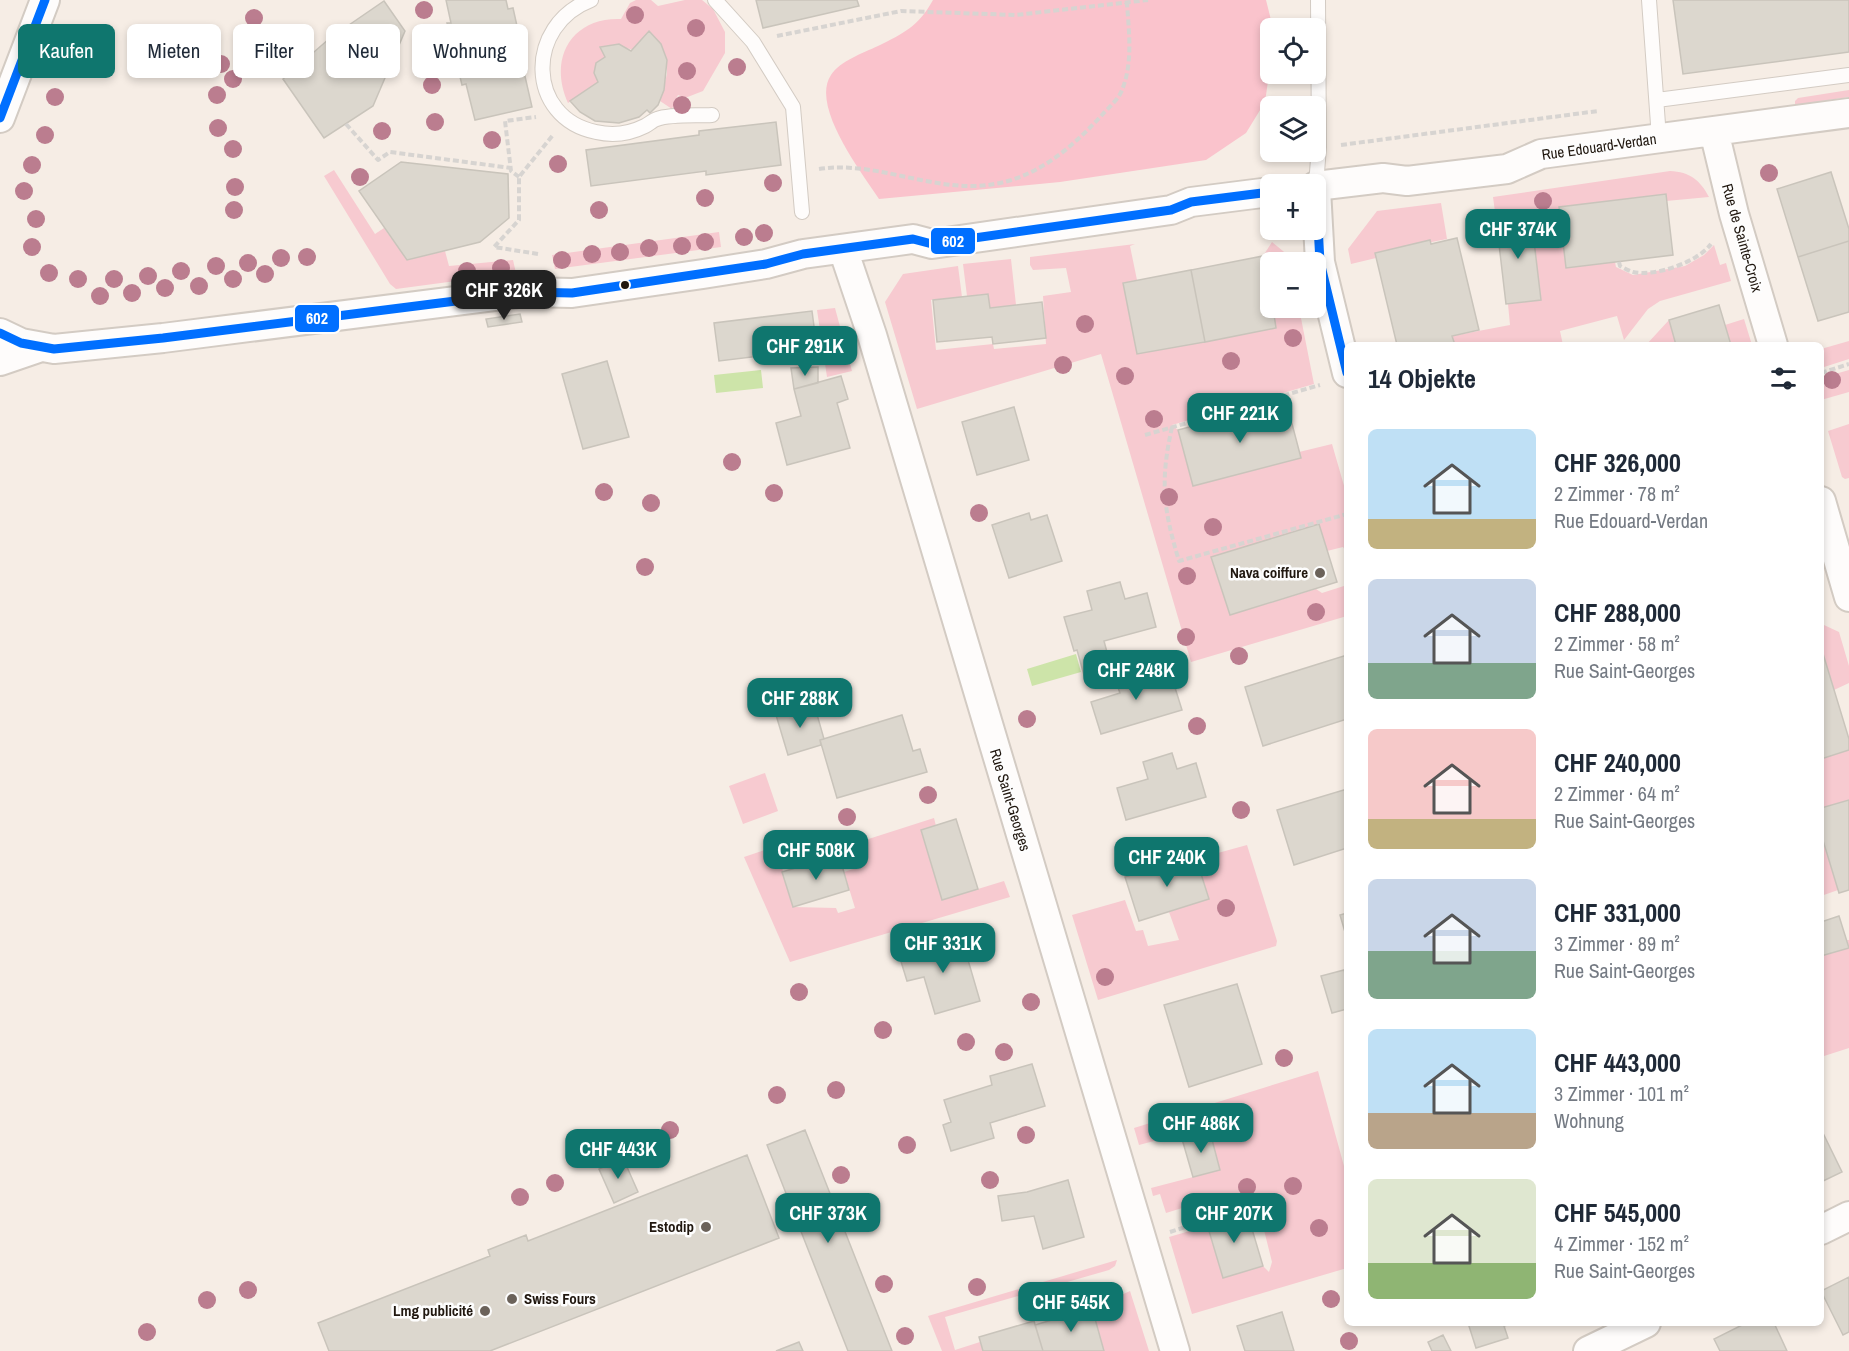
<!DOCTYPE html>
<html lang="de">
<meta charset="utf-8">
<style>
:root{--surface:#fff;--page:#f2f2f3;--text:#1f2937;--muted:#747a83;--accent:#0f766e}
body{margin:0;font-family:"Archivo Narrow",sans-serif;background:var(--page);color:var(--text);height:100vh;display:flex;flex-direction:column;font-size:22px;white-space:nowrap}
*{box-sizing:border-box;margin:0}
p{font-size:20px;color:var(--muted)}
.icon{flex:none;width:33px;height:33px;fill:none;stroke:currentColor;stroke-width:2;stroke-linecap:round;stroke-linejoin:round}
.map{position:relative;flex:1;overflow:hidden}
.drawer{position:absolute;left:1344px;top:342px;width:480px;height:984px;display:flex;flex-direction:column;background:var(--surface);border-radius:9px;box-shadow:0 3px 9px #0003}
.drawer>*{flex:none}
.banner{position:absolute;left:18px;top:24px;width:570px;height:54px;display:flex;gap:12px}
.fabs{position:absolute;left:1260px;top:18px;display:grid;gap:12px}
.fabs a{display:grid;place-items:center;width:66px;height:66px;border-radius:9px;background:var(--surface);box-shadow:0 3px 9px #0003;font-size:30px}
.price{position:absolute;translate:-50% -51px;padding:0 14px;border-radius:12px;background:var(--accent);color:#fff;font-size:20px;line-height:39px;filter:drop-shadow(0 2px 3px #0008)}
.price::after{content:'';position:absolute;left:50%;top:36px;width:18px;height:14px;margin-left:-9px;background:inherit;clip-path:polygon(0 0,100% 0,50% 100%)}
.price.active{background:#222;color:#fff}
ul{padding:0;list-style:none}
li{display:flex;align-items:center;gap:18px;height:150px;padding:0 24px}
li span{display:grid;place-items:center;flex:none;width:168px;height:120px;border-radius:9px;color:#555}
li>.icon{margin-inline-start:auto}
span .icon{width:72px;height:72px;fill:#fffc;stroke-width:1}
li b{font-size:26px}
h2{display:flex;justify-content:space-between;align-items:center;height:72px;padding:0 24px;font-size:26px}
.tag{padding:0 21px;border-radius:9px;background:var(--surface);box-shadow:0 3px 9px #0003;font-size:21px;line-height:54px}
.tag.active{background:var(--accent);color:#fff}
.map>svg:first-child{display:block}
.green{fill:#f7cad0}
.forest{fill:#fac3cc}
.water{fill:#cde4a9}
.building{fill:#dcd7ce;stroke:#c9c4bb;stroke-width:1.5}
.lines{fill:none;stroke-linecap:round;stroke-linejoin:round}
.service-casing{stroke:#d3cbc3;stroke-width:16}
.minor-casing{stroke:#d3cbc3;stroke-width:32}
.path{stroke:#d7d4d1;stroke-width:4;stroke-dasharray:6 3;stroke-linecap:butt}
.service{stroke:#fefcfb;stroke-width:14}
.minor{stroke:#fefcfb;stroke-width:28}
.bus-1-casing{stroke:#fdfdfd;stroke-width:14}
.bus-1{stroke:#006fff;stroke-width:9}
.tree{fill:#bb7d8f}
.bus-dot{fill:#20170f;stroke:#fdfdfd;stroke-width:2}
.poi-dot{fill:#6b625a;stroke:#fdfdfd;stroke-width:2}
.labels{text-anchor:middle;stroke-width:5;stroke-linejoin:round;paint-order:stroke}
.street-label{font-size:15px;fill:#20170f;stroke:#fdfdfd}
.poi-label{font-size:15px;font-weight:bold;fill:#20170f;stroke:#fdfdfd;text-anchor:end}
.line-badge{stroke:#fdfdfd;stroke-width:2}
.badge-label{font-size:16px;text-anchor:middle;font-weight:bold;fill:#fff}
</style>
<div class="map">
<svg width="1849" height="1351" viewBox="0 0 1849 1351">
<rect width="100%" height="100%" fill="#f6ede5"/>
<path class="green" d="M636,0H651L658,6L685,0H702L713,9L725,32V53L703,91L685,98L678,95L672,109L660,101L667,74V60C647,55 619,42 600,47L605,57L594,73L598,82L568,103C548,59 571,17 621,19L630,3Z
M1849,90V97L1795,105V101L1798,98Z
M334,170L375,234L384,228L407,260L445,251L449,266L513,260L516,273L396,289L390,284L324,176Z
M1670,171C1690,172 1700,180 1709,197L1666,201L1665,194L1559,207L1566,268L1615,262L1616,267L1633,275L1685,266L1704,255L1714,245L1720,265L1726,263L1731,281L1660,301L1648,309L1624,340L1617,316L1560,331L1563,345H1455L1452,336L1510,325L1508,304L1541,300L1531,216L1496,219L1493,197Z
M1441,203L1447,239L1375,253L1376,258L1351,264L1348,249L1377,211Z
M719,232L721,247L555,269L552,255Z
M1272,242L1289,256L1290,262H1270V297L1263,256Z
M1135,244L1130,246L1137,280L1123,283L1137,354L1276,328L1273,308H1299L1314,384L1172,425L1178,430L1193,486L1300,458L1299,452L1332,444L1347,496V553L1343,547L1327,551L1211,558L1230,615L1316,589L1322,593L1347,585V616L1191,662L1101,354L917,409L885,302L903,274L958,266L962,297L931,300L936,350L993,344L994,349L1046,344L1043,296L1071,292L1066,268L1033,270L1030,265V257Z
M1011,259L1016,305L990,308L988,294L967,296L963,264Z
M835,308L852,371L827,377L817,310Z
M1744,319L1752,345H1731L1725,325Z
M1669,320L1676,345H1646Z
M1849,341V359L1821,368V349Z
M1849,370V392L1821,400V378Z
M1849,424V478L1845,479L1842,477L1828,431Z
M1824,625L1839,632L1849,666V683L1834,690L1821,647V626Z
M1849,750V800L1821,808V759Z
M765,773L778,811L743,824L729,786Z
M934,818L936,826L921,831L942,900L1004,881L1010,897L790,962L744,857L776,846L793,907L836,908L838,913L855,908L844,872L863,866L856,843Z
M1821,835L1838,890L1821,896Z
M1247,845L1277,941L1276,946L1098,1000L1072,915L1125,900L1136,931L1143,930L1148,946L1179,940L1169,912L1209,898L1196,859Z
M1847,940H1849V1048L1821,1057V955L1849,948Z
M1318,1071L1347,1177V1268L1192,1314L1169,1237L1207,1226L1223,1277L1263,1266L1269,1272L1272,1262L1257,1202L1195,1218L1192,1205L1166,1213L1160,1194L1153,1196L1151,1188L1220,1170L1210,1132L1182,1139L1180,1134L1139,1145L1134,1128Z
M1117,1260L1115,1266L1109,1270L945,1317L955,1350L980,1342L983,1351H942L928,1316Z
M1130,1291L1149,1351H1104L1092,1308Z"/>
<path class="forest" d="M933,0H1266L1273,28H1270V67L1265,102L1246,133L1206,160L1060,182L879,199C862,173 810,106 831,75C840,61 863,53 878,46C904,33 918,27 933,0Z"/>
<path class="water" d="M761,370L763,388L716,393L714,375Z
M1076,654L1081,672L1032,686L1027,669Z"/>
<path class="building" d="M446,0H506L508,9L513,8L527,71L524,72L532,107L475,120L466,84L462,85L447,23H451Z
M756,0H857L859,6L763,28Z
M1673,0H1849V52L1683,74Z
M384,1L405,31L373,106L324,138L283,79L330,38Z
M649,31L661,44L667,60L664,90L658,105L650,113L647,110L639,117L619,123L595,121L580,112L570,101L598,82L594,73L596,63L605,57L600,47L619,44L631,51Z
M776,122L781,165L706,175V171L591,186L586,150L699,135V131Z
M401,162L508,174L509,218L480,242L407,260L359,191Z
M1831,172L1849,229V241L1798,257L1777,189Z
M1666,194L1673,255L1566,268L1559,207Z
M1531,216L1541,300L1506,304L1496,219Z
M1457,238L1479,330L1452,336L1455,345H1397L1375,253L1430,240L1431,244Z
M1849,241V312L1818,321L1798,257Z
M1263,256L1270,308H1273L1276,328L1205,342L1191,270Z
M1191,270L1205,342L1137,354L1123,283Z
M988,294L990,308L1042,302L1046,338L993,344L992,337L937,342L933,300Z
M1719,305L1731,345H1676L1669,320Z
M812,311L817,349L719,361L714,323Z
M520,314L522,322L488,327L486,319Z
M607,361L629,437L583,449L562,374Z
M818,367V383L794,389L791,368Z
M841,376L848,399L837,403L850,448L787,465L776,423L801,416L794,389Z
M1286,401L1301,458L1193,486L1178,430Z
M1014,407L1029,460L977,475L962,422Z
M1029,513L1031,520L1047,515L1062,561L1009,578L992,525Z
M1319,524L1337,582L1230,615L1211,557Z
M1120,582L1125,599L1147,593L1156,627L1104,641L1111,667L1084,675L1077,650L1074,651L1064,617L1092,610L1087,591Z
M1821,647L1849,739V750L1821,759Z
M1347,655V719L1263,746L1245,687Z
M1148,667L1153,683L1172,678L1182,710L1101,734L1091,702L1120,693L1114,677Z
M814,704L824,739L820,740L821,745L788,755L776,715Z
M902,715L913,751L920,749L927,772L837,798L820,740Z
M1172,753L1177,769L1196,763L1206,797L1126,820L1117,788L1148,779L1143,762Z
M1347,789V848L1294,865L1277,810Z
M1849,800V890L1839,893L1821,834V808Z
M956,819L978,889L942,900L921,830Z
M839,855L849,890L793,907L782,872Z
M1195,855L1209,899L1139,921L1125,877Z
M1347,913V939L1340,915Z
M1839,916L1849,948L1821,956V922Z
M961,936L980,1001L935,1014L924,977L907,981L899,955Z
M1344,970L1347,980V1009L1332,1013L1321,976Z
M1237,984L1262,1064L1189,1087L1164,1005Z
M1032,1064L1045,1106L990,1123L994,1138L951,1151L943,1125L951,1122L944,1100L992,1085L990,1076Z
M1821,1129L1842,1172L1821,1182Z
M805,1130L892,1351H848L767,1145Z
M1210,1132L1220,1170L1193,1177L1182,1139Z
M747,1155L779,1238L490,1351H329L318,1323L490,1256L488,1250L526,1235L528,1241Z
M623,1158L638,1192L614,1203L599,1169Z
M1068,1180L1084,1237L1043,1249L1034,1216L1002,1221L998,1196L1027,1192Z
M1246,1209L1263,1266L1223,1278L1206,1221Z
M1849,1277V1332L1843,1335L1821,1291Z
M1092,1308L1104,1351H1043L1035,1325Z
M1282,1312L1294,1351H1245L1237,1326Z
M1034,1321L1043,1351H983L979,1337Z
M1468,1323H1514L1504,1326L1508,1338L1476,1348Z
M1746,1323H1774L1787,1351H1720L1714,1339Z
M1443,1335L1451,1351H1432L1428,1342Z
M799,1342L803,1351H776Z"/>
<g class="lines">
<g class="service-casing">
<path id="service" d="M591,0C525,25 526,118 596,132C613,136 629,134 645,126C649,124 653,120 657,119C671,114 697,116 712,115
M715,0L753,42L793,107L802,212
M1649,0L1659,138
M1657,100L1849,75
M1316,185L1319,147L1318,0"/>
</g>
<g class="minor-casing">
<path id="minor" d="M0,118L45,0
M1714,131L1734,214L1773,345
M1316,186L1383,178L1407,181L1507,169L1541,154L1849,113
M1316,189L1320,262L1347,373
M843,249L872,335L1175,1351
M0,333L21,343L54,349L163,338L527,292L572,293L703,274L766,264L803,254L913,239L932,244L1171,210L1191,202L1270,192
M0,361L38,348
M1821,501L1849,597
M1821,1230L1849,1216
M1588,1351L1646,1323"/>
</g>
<path class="path" d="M777,36L901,11L1016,15L1148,0
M346,124L378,160L390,152L511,168
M1341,145L1598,111
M819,169C871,161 922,187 974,186C1028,185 1067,153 1102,115C1108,108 1119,99 1122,90C1133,63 1129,32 1127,4L1124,0
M519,177L511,171L505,121L536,117
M538,254L494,247L519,220V177L553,135
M1619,262L1620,266C1624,268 1629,271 1633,272C1655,277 1698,262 1711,244
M1821,373L1849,364
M1172,427C1160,481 1163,508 1179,561L1347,514
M1145,435L1320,385
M1170,1232L1238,1210"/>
<use href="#service" class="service"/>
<use href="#minor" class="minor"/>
<g class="bus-1-casing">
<path id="bus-1" d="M0,118L45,0
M1316,189L1320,262L1347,373
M0,333L21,343L54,349L163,338L527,292L572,293L766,264L803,254L913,239L932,244L1171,210L1191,202L1270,192"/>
</g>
<use href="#bus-1" class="bus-1"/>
</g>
<g class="tree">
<circle cx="424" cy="10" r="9"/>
<circle cx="635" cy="15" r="9"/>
<circle cx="254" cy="18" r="9"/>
<circle cx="696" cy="28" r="9"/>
<circle cx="83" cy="38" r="9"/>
<circle cx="243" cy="44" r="9"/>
<circle cx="424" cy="48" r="9"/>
<circle cx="221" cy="64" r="9"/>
<circle cx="71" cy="67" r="9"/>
<circle cx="737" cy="67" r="9"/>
<circle cx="687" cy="71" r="9"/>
<circle cx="233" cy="79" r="9"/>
<circle cx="432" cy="85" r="9"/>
<circle cx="217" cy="95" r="9"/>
<circle cx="55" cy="97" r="9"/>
<circle cx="682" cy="105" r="9"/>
<circle cx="435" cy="122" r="9"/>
<circle cx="218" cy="128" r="9"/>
<circle cx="382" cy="131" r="9"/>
<circle cx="45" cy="135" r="9"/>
<circle cx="492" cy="140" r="9"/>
<circle cx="233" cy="149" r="9"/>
<circle cx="558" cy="164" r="9"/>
<circle cx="32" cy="165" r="9"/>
<circle cx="1769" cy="173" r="9"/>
<circle cx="360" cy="177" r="9"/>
<circle cx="773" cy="183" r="9"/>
<circle cx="235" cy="187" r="9"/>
<circle cx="24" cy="191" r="9"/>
<circle cx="705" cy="198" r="9"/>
<circle cx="1543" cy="201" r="9"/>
<circle cx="234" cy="210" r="9"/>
<circle cx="599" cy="210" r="9"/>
<circle cx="36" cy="219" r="9"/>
<circle cx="764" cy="233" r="9"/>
<circle cx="744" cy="237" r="9"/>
<circle cx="705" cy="242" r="9"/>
<circle cx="682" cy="246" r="9"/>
<circle cx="32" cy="247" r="9"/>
<circle cx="649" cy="248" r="9"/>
<circle cx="620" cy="252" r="9"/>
<circle cx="592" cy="254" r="9"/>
<circle cx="307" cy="257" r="9"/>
<circle cx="281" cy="258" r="9"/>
<circle cx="562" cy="260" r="9"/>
<circle cx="248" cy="263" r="9"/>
<circle cx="216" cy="266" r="9"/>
<circle cx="501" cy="268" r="9"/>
<circle cx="181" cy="271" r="9"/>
<circle cx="467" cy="271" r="9"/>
<circle cx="49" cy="273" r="9"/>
<circle cx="265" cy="274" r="9"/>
<circle cx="148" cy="276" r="9"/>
<circle cx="78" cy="279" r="9"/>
<circle cx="114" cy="279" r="9"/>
<circle cx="233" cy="279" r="9"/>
<circle cx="199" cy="286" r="9"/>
<circle cx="165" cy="288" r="9"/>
<circle cx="132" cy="293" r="9"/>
<circle cx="100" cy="296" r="9"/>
<circle cx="1085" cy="324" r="9"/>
<circle cx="1293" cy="338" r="9"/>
<circle cx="1231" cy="361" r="9"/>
<circle cx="1063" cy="365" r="9"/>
<circle cx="1125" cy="376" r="9"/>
<circle cx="1832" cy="380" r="9"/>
<circle cx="1154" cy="419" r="9"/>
<circle cx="732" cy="462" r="9"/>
<circle cx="604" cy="492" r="9"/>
<circle cx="774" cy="493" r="9"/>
<circle cx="1169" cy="497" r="9"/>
<circle cx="651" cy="503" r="9"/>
<circle cx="979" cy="513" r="9"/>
<circle cx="1213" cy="527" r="9"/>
<circle cx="645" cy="567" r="9"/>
<circle cx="1187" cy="576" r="9"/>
<circle cx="1316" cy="612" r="9"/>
<circle cx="1186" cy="637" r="9"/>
<circle cx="1239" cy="656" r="9"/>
<circle cx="1027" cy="719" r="9"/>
<circle cx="1197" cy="726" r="9"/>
<circle cx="928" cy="795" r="9"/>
<circle cx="1241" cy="810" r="9"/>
<circle cx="847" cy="817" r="9"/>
<circle cx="1226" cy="908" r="9"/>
<circle cx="1105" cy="977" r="9"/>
<circle cx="799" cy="992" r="9"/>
<circle cx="1031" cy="1002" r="9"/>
<circle cx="883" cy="1030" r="9"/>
<circle cx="966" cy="1042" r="9"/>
<circle cx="1004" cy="1052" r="9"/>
<circle cx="1284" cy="1058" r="9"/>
<circle cx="836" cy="1090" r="9"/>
<circle cx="777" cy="1095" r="9"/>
<circle cx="670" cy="1130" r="9"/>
<circle cx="1026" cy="1135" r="9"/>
<circle cx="609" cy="1144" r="9"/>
<circle cx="907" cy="1145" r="9"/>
<circle cx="841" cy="1175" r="9"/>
<circle cx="990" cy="1180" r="9"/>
<circle cx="555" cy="1183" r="9"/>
<circle cx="1293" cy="1186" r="9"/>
<circle cx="1247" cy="1187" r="9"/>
<circle cx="520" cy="1197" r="9"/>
<circle cx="858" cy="1221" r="9"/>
<circle cx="1319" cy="1228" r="9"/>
<circle cx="884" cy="1284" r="9"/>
<circle cx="977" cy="1287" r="9"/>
<circle cx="248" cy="1290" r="9"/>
<circle cx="1331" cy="1299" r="9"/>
<circle cx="207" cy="1300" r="9"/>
<circle cx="147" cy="1332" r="9"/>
<circle cx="905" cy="1336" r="9"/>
<circle cx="1349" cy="1341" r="9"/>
</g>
<circle class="bus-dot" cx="625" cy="285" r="5"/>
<g class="poi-dot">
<circle cx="1320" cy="573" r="6"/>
<circle cx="706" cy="1227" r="6"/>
<circle cx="512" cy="1299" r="6"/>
<circle cx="485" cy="1311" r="6"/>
</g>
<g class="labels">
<g class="street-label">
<text transform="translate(1599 147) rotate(-8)" y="5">Rue Edouard-Verdan</text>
<text transform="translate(1742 238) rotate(74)" y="5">Rue de Sainte-Croix</text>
<text transform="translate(1010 800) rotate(73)" y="5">Rue Saint-Georges</text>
</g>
<g class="poi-label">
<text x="1308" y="578">Nava coiffure</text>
<text x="694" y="1232">Estodip</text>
<text x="524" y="1304" text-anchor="start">Swiss Fours</text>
<text x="473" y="1316">Lmg publicité</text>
</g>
</g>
<g class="line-badge">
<rect x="930" y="227" width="46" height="28" rx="6" fill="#006fff"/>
<rect x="294" y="304" width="46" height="29" rx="6" fill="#006fff"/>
</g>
<g class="badge-label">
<text x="953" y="247">602</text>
<text x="317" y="324">602</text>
</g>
</svg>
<div class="fabs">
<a><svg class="icon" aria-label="locate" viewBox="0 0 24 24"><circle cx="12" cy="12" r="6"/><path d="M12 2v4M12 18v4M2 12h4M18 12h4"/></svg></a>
<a><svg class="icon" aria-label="layers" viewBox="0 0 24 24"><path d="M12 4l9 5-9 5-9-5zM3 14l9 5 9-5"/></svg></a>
<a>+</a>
<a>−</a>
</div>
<b class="price" style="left:1518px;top:260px">CHF 374K</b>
<b class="price active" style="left:504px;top:321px">CHF 326K</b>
<b class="price" style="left:805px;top:377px">CHF 291K</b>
<b class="price" style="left:1240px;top:444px">CHF 221K</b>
<b class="price" style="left:1136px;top:701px">CHF 248K</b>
<b class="price" style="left:800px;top:729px">CHF 288K</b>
<b class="price" style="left:816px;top:881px">CHF 508K</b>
<b class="price" style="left:1167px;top:888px">CHF 240K</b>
<b class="price" style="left:943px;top:974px">CHF 331K</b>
<b class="price" style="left:1201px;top:1154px">CHF 486K</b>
<b class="price" style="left:618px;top:1180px">CHF 443K</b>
<b class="price" style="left:828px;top:1244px">CHF 373K</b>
<b class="price" style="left:1234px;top:1244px">CHF 207K</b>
<b class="price" style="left:1071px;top:1333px">CHF 545K</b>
<div class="banner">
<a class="tag active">Kaufen</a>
<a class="tag">Mieten</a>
<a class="tag">Filter</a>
<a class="tag">Neu</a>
<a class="tag">Wohnung</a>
</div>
<section class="drawer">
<h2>14 Objekte<svg class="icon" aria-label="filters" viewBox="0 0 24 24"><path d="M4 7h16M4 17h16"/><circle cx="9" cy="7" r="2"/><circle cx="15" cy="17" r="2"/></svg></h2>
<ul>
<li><span style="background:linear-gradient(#bfe0f5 75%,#c2b280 0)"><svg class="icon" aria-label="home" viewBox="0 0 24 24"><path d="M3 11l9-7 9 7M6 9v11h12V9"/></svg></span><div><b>CHF 326,000</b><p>2 Zimmer · 78 m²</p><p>Rue Edouard-Verdan</p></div></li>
<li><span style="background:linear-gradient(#c9d6e8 70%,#7fa58c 0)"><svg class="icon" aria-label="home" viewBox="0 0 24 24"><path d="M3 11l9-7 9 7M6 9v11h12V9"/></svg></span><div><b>CHF 288,000</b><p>2 Zimmer · 58 m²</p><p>Rue Saint-Georges</p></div></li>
<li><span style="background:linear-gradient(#f6c9c9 75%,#c2b280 0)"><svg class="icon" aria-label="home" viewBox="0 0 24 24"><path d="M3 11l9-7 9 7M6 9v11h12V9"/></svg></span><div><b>CHF 240,000</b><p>2 Zimmer · 64 m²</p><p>Rue Saint-Georges</p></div></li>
<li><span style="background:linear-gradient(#c9d6e8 60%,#7fa58c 0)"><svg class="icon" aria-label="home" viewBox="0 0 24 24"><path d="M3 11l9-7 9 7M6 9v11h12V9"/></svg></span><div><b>CHF 331,000</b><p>3 Zimmer · 89 m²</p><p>Rue Saint-Georges</p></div></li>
<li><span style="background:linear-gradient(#bfe0f5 70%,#b9a48a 0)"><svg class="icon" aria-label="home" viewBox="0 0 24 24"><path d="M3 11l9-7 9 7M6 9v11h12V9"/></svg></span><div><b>CHF 443,000</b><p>3 Zimmer · 101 m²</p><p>Wohnung</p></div></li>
<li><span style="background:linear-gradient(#dfe7d0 70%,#8fb573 0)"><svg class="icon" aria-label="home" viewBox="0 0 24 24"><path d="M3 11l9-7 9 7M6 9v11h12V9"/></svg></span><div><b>CHF 545,000</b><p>4 Zimmer · 152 m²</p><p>Rue Saint-Georges</p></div></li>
</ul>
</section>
</div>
